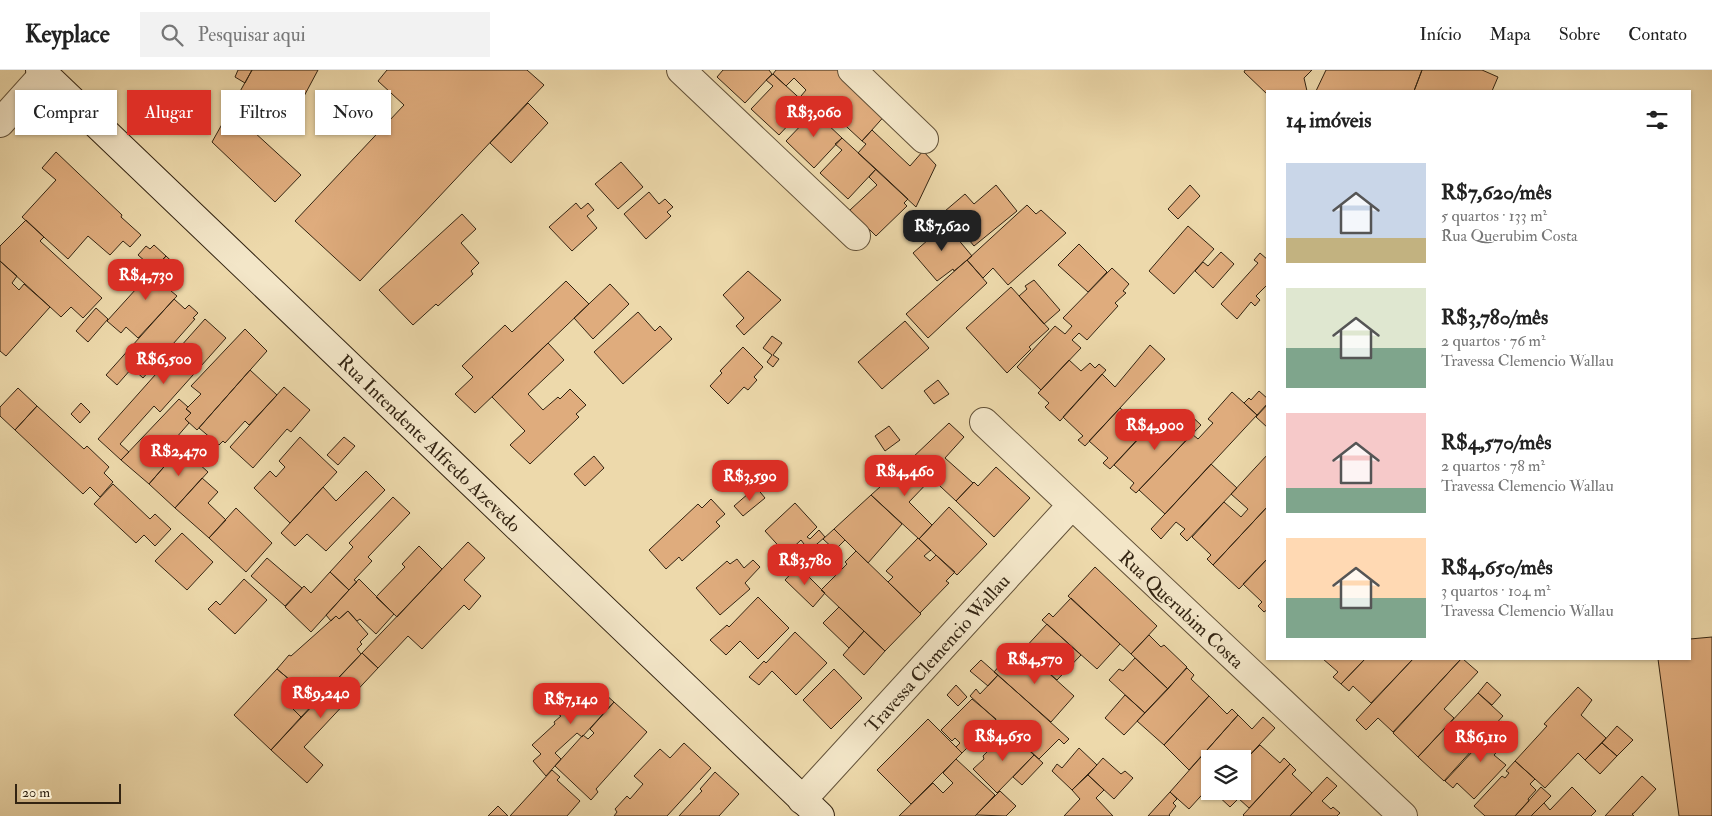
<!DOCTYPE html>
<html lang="pt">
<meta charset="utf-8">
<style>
:root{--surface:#fff;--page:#f2f2f2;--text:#222;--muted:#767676;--line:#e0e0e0;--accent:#d93025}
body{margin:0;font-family:"IM FELL Double Pica",serif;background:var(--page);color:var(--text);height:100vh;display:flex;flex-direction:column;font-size:19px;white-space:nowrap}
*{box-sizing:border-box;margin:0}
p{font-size:16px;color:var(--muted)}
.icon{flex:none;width:28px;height:28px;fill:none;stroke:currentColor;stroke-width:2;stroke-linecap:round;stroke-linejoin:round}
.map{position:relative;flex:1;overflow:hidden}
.side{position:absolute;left:1266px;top:20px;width:425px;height:570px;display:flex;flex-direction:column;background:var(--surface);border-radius:0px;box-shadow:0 1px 4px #0004}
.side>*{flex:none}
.banner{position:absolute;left:15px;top:20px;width:475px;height:45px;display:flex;gap:10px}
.fabs{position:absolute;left:1201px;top:680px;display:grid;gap:10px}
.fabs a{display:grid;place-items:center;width:50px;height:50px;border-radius:0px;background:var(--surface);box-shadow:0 1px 4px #0004;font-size:25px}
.scale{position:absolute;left:15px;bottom:12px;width:106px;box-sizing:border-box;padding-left:5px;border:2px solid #332412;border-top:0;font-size:14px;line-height:18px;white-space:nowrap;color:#332412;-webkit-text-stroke:4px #f3e6c8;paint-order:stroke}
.price{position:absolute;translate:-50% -42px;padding:0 11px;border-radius:10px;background:var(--accent);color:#fff;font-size:16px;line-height:32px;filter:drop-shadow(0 1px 2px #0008)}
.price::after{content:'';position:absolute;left:50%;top:30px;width:15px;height:11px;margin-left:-8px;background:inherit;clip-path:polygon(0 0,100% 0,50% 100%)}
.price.active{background:#222;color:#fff}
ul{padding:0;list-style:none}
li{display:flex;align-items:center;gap:15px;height:125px;padding:0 20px}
li span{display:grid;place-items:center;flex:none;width:140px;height:100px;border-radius:0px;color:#555}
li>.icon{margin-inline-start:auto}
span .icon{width:60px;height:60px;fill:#fffc;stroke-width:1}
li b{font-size:21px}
h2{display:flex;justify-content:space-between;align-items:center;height:60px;padding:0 20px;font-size:21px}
.tag{padding:0 18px;border-radius:0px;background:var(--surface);box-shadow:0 1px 4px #0004;font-size:18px;line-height:45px}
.tag.active{background:var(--accent);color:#fff}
header{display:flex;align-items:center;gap:30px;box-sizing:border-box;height:70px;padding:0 25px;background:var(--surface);border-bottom:1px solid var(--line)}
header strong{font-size:24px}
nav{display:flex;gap:28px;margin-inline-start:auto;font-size:18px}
.search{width:350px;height:45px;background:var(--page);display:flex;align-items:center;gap:12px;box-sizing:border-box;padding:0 18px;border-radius:0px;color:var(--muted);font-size:19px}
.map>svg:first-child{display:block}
.building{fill:#dfac7d;stroke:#332412}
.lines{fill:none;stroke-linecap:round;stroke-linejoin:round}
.street-casing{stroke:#625138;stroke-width:30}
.secondary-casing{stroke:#332412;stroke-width:30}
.street{stroke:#f3e6c8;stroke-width:28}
.secondary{stroke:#f3e6c8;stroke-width:28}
.labels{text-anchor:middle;stroke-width:5;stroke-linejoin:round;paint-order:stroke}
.street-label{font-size:19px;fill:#332412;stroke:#f3e6c8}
</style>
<header>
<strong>Keyplace</strong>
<div class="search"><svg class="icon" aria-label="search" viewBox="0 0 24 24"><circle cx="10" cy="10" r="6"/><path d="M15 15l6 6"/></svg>Pesquisar aqui</div>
<nav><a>Início</a><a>Mapa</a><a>Sobre</a><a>Contato</a></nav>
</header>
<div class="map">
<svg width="1712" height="746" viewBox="0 0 1712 746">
<rect width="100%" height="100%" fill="#edd9ab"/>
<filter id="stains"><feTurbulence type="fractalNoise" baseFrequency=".004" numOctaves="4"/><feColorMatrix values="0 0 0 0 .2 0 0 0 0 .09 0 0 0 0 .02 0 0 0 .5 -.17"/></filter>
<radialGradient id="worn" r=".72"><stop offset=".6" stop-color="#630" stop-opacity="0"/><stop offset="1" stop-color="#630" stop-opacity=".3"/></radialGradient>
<path class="building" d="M238,0H252L245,13L235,7Z
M252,0H318L287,58L238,25Z
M387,0H527L544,15L360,211L295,151L404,35L378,11Z
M723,0H769L772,4L745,33L717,7Z
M776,0H842L888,42L862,71L835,46L827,54L813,41L815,39L801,26L806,20L794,8L786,16L773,4Z
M1245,0H1312L1304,8L1307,21H1268V25L1244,2Z
M1326,0H1422L1414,21H1316Z
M1422,0H1482L1498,7L1492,21H1414Z
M773,4L807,35L779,65L751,39L773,16L766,10Z
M528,33L548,53L511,93L490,73Z
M807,35L842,68L814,98L786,71L807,49L800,42Z
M230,40L301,105L275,132L212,72Z
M872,60L910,96L923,81L936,95L916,137L858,83L866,74L862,71Z
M842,68L876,99L848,129L820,103L842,80L835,74Z
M56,82L122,145L121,147L141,165L130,177L123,171L110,185L88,166L68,189L22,147L56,110L42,98Z
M621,92L643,117L618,139L595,114Z
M876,99L908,129L904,133L907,136L876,166L850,140L877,115L869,107Z
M996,115L1017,141L974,176L945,141L965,124L974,134Z
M1190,115L1200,126L1178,149L1168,139Z
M649,122L659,134L665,129L673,137L667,142L671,146L646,169L624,144Z
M576,133L581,139L588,133L594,140L587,146L597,158L572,181L549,157Z
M1027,135L1036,144L1041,140L1066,163L1008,215L993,198L983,208L967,190Z
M462,144L476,159L461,173L479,193L471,201L473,204L438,236L436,234L413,255L379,220Z
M941,149L972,186L954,201L953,199L937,211L913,183L928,170L926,168L933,162L930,157Z
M26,150L44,167L40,171L102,228L83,248L71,237L61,247L0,191V176Z
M1188,156L1214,179L1174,224L1149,201Z
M1079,174L1107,202L1088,222L1058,195Z
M154,175L166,186L154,199L138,185L146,176L150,179Z
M1221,182L1234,194L1213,218L1195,201L1203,192L1208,196Z
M1260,183L1268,190V214L1256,226L1260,230L1255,236L1251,232L1237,249L1221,234L1258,193L1254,190Z
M166,186L179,198L164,215L177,226L138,268L126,257L121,263L107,251Z
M967,190L987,213L928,268L906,244Z
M0,191L17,206L12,213L19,220L24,214L50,237L6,286L0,281Z
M1112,198L1129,214L1123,221L1126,223L1115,233L1118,236L1087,270L1079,263L1072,270L1081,278L1041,320L1017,297L1055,256L1065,264L1072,256L1063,248Z
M748,201L781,230L744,265L736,256L744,248L723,225Z
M1034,210L1060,240L1044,254L1019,226L1027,219L1025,216Z
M566,211L589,234L475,343L455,324L473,307L462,296L505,255L512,262Z
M610,214L629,234L593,269L574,248Z
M1011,217L1049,259L1029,277L1031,279L1007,303L966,258Z
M174,229L185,239L189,235L198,243L193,248L195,249L143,308L132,298L117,315L106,305Z
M96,238L108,249L88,272L76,261Z
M638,242L655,261L660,256L672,269L623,314L594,282Z
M205,249L226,268L160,342L154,336L120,374L129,382L121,390L98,369Z
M905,251L929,278L882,319L858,292Z
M245,259L267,281L197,360L185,349L191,343L186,339L201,324L191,316Z
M772,266L782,273L773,285L779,289L773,297L767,292L772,285L763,278Z
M548,273L564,290L528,324L543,340L558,327L560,329L570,319L586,335L576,344L579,347L530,394L510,375L525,361L492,327Z
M1150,275L1165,289L1085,376L1078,370L1083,366L1063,347L1102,304L1115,317Z
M743,277L763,297L754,307L757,310L748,320L744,317L728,334L710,316L722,303L720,301Z
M1069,290L1081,301L1090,293L1095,298L1099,294L1106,300L1060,351L1045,337L1049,333L1038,323Z
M250,300L277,325L249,355L245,351L225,373L223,371L219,375L199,358Z
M938,310L949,324L934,334L924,321Z
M284,317L310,340L291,362L287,359L253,398L230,377Z
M18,318L37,336L15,360L0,346V337Z
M1259,321L1268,329V333L1257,345L1244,333L1249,328L1251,330Z
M1232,322L1257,345L1165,444L1139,420L1192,364L1198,369L1213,353L1208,349Z
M179,329L188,337L186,339L191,343L185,349L189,353L176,368L183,375L149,414L121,390Z
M81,333L90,342L80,353L71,344Z
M1268,334V358L1256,347Z
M37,336L84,379L87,376L109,397L104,403L113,412L100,427L90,417L83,424L15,360Z
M1120,338L1146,360L1110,399L1103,393L1108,388L1089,371Z
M1186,341L1201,355L1136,423L1130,418L1134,413L1114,395L1146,361L1157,371L1162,366L1160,364L1178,345L1180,348Z
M949,353L964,367L945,388L973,413L956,431L911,389Z
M889,356L900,370L885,381L875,366Z
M300,367L337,402L290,453L254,418L270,401L276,407L285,397L279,391Z
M344,367L355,376L338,395L327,385Z
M183,375L200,390L198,393L208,402L175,438L149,414Z
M1268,384V436L1213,495L1207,489L1211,485L1192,467L1224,432L1241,447L1248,439L1231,424Z
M594,386L604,398L585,416L574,404Z
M911,389L932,408L909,432L932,455L919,469L871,425Z
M1211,394L1237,418L1187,471L1180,464L1185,459L1176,452L1161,469L1151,459Z
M996,397L1030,428L994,467L956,431L974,412L978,416Z
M366,401L385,420L326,481L307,464L295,476L281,463L323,417L336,431Z
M202,408L218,422L208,433L226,450L209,468L175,438Z
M113,414L150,449L155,444L171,459L155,476L144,465L136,473L94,434Z
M756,417L765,428L743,446L734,436Z
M871,425L902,454L868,493L834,459Z
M393,427L410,443L368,487L372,491L354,510L357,512L349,520L330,502L353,477L349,473Z
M711,429L725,444L716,452L720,456L682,491L679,487L666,499L649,480L698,434L702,438Z
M795,433L817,457L807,467L810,469L819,460L825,467L795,493L790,487L804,474L801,470L786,484L765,461Z
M1268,436V488L1239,519L1213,495Z
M949,437L987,474L957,505L919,469Z
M236,438L272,473L246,502L209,468Z
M834,459L845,470L835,480L823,469Z
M182,463L213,492L187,520L155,491Z
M918,468L931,480L924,486L930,491L936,485L955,502L946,511L949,513L920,543L888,512L893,507L886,501Z
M468,472L485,488L464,510L481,526L469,540L464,535L422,579L408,566L378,598L362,583Z
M419,476L442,499L397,547L376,527L405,497L402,494Z
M856,481L921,544L885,581L821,520L847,494L845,492Z
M807,482L815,490L804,502L795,494Z
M267,488L302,518L285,536L251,506Z
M1268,488V539L1264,542L1258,536L1262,532L1243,514Z
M737,489L744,498L753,490L760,497L745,513L750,519L720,545L696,518L727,491L730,494Z
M798,496L825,523L813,537L785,510Z
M1095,497L1157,556L1131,584L1068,526Z
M330,502L349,520L311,562L285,537L304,516L311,523Z
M244,509L267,530L235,564L208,539L216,531L220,535Z
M359,509L394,544L376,564L360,549L357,551L348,541L339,549L336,546L331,551L326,545Z
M758,527L789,558L758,589L740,571L726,585L710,570L727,555L729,557Z
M1071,528L1120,574L1097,599L1042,550L1049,543L1053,547Z
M839,537L864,561L849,578L823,553Z
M348,541L368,564L360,572L362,574L357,579L361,584L301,647L291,637L300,627L293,620L297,616L277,599L289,585L291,586L336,546L339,549Z
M1047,554L1081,585L1057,610L1023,580Z
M864,561L885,581L864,605L843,585Z
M795,562L827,593L796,625L772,601L759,615L749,607L764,591L766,593Z
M1149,565L1161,577L1164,575L1187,597L1168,619L1131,584Z
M1712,567V746H1679L1658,589H1690V569Z
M1022,579L1074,626L1051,652L994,602L1001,594L1005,598Z
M362,583L378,598L304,677L323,695L307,713L271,680Z
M1135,588L1168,619L1145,643L1109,610L1119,599L1123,601Z
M1323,589H1365L1341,614L1333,607L1338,602Z
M1365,589H1413L1371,633L1353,616L1349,621L1341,614Z
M1413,589H1461L1393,662L1378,648L1366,660L1356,650Z
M1461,589H1463L1478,602L1444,639L1454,648L1418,687L1393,663Z
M981,590L998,605L988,616L970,601Z
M1187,598L1194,605L1191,609L1209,626L1164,675L1137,651Z
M277,599L297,616L293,620L300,627L291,637L301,647L271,680L234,645Z
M834,599L862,628L831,659L803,630Z
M998,605L1069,669L1064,674L1059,669L1039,689L970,626L976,619L980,624Z
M1487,612L1501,625L1492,635L1478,623Z
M956,615L967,627L958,636L947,625Z
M583,616L590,622L596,616L614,632L582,667L577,663L555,683L561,689L546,706L533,691L541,684L532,675L555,654L554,652L561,646L558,644Z
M1578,617L1592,630L1581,645L1606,668L1585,690L1578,683L1545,718L1515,691L1547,656L1544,654Z
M1478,623L1503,646L1444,711L1418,687Z
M1125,625L1145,643L1124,665L1105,648Z
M1209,626L1227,644L1232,639L1238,645L1189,700L1164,675Z
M972,629L996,649L962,683L956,677L960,673L955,668L952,671L941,660Z
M614,632L647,662L596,719L598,722L591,730L555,696L583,665L588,669L594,663L590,659Z
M1238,645L1252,659L1263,647L1275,658L1242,693V689H1210V716L1189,739L1170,722Z
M928,649L962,683L911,734L877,700Z
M1501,651L1511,659L1504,667L1508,670L1494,685L1506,695L1474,729L1457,713L1453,718L1445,711Z
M1617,656L1633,670L1617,686L1602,673Z
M1010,663L1034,685L997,723L973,699L984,689L983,686L1000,669L1002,671Z
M684,673L711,698L667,746H614L617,742L615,739L627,726L630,729L643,714L634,706L660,679L670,688Z
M1602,673L1617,686L1600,704L1585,690Z
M1260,675L1280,693L1284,688L1290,694L1249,738L1238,728L1243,722L1242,693Z
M1079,678L1097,695L1072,720L1052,701L1057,694L1062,698Z
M1034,685L1043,693L1022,715L1013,707Z
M1103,688L1121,704L1125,701L1133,708L1114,729L1088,705Z
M956,689L995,725L975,746H899L933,713L943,723L953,713L943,703Z
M1515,691L1535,709L1530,714L1536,720L1528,729L1529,731L1515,746H1485L1474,736L1502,706L1505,708L1509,703L1506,701Z
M1290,694L1296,700L1292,704L1312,723L1290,746H1244L1243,745Z
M552,700L560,707L557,710L580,731L567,746H510Z
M715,702L739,724L719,746H679L702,721L700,719Z
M1088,705L1104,720L1096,728L1113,746H1064L1080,729L1072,720Z
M1642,706L1656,719L1634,743L1632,744L1634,746H1605Z
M1327,707L1337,716L1322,731L1331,739L1333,737L1340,743L1337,746H1290Z
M1541,717L1551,726L1531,746H1515Z
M1572,717L1596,741L1591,746H1531L1544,733L1550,740Z
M1000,721L1016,736L1006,746L976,745Z
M1217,721H1236L1241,726L1230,737L1215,723Z
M1170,722L1177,729L1173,733L1176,736L1169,745L1170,746H1148Z
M498,736L508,746H488Z"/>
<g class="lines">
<g class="street-casing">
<path id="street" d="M681,0L856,166
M852,0L924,69
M0,53L44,4
M984,352L1403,746
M802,730L1071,436"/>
</g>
<g class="secondary-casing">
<path id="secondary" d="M40,0L820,746"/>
</g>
<use href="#street" class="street"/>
<use href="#secondary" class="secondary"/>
</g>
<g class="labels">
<g class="street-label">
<text transform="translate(430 373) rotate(44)" y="7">Rua Intendente Alfredo Azevedo</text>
<text transform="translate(1182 539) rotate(43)" y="7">Rua Querubim Costa</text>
<text transform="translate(937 583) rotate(-48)" y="7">Travessa Clemencio Wallau</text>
</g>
</g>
<rect width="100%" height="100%" filter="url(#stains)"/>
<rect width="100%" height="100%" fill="url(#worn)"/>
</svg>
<div class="fabs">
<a><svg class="icon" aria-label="layers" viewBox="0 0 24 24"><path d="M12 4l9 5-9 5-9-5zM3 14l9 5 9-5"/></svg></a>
</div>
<div class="scale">20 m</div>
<b class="price" style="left:814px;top:68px">R$3,060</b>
<b class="price active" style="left:942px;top:182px">R$7,620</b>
<b class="price" style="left:146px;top:231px">R$4,730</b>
<b class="price" style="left:164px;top:315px">R$6,500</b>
<b class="price" style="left:1155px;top:381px">R$4,900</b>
<b class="price" style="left:179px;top:407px">R$2,470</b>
<b class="price" style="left:905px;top:427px">R$4,460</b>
<b class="price" style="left:750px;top:432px">R$3,590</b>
<b class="price" style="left:805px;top:516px">R$3,780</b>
<b class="price" style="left:1035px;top:615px">R$4,570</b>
<b class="price" style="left:321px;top:649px">R$9,240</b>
<b class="price" style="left:571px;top:655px">R$7,140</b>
<b class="price" style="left:1003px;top:692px">R$4,650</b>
<b class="price" style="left:1481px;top:693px">R$6,110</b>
<div class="banner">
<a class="tag">Comprar</a>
<a class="tag active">Alugar</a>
<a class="tag">Filtros</a>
<a class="tag">Novo</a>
</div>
<section class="side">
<h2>14 imóveis<svg class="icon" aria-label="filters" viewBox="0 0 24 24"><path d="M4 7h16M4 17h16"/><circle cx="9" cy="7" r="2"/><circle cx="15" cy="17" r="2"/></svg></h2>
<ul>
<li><span style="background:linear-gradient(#c9d6e8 75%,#c2b280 0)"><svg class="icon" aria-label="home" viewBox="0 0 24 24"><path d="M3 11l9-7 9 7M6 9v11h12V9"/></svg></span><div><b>R$7,620/mês</b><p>5 quartos · 133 m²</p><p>Rua Querubim Costa</p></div></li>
<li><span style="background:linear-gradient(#dfe7d0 60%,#7fa58c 0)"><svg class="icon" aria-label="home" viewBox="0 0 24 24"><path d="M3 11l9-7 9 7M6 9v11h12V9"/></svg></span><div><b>R$3,780/mês</b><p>2 quartos · 76 m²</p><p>Travessa Clemencio Wallau</p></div></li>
<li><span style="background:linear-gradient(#f6c9c9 75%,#7fa58c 0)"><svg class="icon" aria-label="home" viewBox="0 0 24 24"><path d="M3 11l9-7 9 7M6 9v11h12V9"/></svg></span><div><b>R$4,570/mês</b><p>2 quartos · 78 m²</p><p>Travessa Clemencio Wallau</p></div></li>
<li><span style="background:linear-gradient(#ffd9b3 60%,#7fa58c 0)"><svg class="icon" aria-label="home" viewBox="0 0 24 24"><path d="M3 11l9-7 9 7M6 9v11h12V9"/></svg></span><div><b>R$4,650/mês</b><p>3 quartos · 104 m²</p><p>Travessa Clemencio Wallau</p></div></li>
</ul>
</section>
</div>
